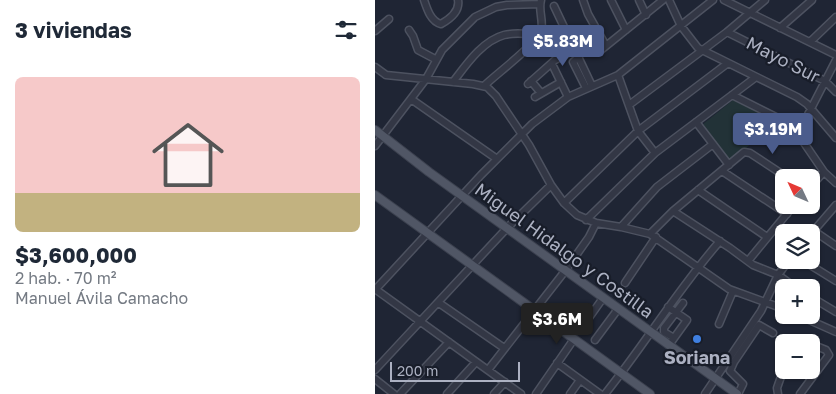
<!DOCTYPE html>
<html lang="es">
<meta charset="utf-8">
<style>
:root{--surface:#fff;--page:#f6f6f7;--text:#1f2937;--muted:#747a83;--accent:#4b5c8c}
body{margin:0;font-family:"Golos Text",sans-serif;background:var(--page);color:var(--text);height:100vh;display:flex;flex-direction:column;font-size:19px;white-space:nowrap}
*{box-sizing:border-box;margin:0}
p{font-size:16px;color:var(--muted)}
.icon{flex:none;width:28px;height:28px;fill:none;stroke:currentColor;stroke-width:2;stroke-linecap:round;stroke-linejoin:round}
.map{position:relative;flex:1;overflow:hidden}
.details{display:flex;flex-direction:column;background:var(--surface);width:375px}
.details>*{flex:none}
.needle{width:32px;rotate:314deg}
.controls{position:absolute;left:400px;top:169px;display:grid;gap:10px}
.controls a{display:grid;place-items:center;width:45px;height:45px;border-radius:8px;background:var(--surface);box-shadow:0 1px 4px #0004;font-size:25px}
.scale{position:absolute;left:15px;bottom:12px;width:130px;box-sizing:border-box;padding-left:5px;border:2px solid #acb1c2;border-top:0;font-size:14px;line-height:18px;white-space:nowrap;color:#acb1c2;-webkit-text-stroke:4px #181d29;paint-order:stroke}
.price{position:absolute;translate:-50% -42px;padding:0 11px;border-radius:5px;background:var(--accent);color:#fff;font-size:16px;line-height:32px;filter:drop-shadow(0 1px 2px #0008)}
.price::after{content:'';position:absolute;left:50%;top:30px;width:15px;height:11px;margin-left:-8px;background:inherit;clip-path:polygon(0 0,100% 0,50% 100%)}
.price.selected{background:#222;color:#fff}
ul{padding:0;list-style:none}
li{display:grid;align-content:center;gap:10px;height:265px;padding:0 15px}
li span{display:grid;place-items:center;height:155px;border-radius:8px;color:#555}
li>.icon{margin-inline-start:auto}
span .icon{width:90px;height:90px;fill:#fffc;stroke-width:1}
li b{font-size:21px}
h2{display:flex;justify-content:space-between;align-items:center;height:60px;padding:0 15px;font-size:21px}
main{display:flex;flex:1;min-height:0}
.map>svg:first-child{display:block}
.green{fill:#223237}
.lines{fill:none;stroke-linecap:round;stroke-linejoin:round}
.minor-casing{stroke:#4d5260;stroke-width:9}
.major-casing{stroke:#3c414f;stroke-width:10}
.minor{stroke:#333745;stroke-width:6}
.major{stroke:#505665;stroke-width:8}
.shop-dot{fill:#3f7fe0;stroke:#181d29;stroke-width:2}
.labels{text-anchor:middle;stroke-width:4.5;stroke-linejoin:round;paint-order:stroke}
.street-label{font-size:18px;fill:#acb1c2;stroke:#181d29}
.poi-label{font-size:18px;font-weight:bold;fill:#acb1c2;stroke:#181d29}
</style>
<main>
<section class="details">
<h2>3 viviendas<svg class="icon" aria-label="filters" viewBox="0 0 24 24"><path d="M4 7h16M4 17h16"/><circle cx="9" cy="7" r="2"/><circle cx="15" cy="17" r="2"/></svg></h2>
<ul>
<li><span style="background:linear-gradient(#f6c9c9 75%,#c2b280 0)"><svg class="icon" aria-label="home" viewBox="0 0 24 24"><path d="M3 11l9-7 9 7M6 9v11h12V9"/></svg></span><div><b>$3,600,000</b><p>2 hab. · 70 m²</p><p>Manuel Ávila Camacho</p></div></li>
</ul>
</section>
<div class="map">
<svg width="461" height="394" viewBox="0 0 461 394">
<rect width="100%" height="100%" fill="#1f2534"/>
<path class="green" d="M358,100L395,118L371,149L355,162L327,125Z"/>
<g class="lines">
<g class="minor-casing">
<path id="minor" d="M49,0C52,9 56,22 66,24C75,19 85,11 83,0
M208,0L213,14L231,46
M236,0L251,30
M264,0L271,15
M294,0L306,26L323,48L422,97L432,104L461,138
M349,0L461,55
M179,6L217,86
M405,28L437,0
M34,30L38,36L43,50L60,59
M0,31L14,19
M352,32L450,81L461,92
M435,42L461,17
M226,50L288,0
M204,57L198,62L211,88
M177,64L193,97
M0,67L11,75L98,84L112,87L121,96L154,145L176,185L189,203L202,215L221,223L246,227L275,234L354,289L409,309
M243,75L263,131L280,153
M156,81L166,93
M78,82C91,65 107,41 129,35C140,32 153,34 164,35
M153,84L180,60L193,53
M109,86C120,75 162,44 166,31C169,21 163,11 166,0
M357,95L413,123L423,134L449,172L461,183
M160,97L186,82
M36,99L122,159
M254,105L352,32L390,0
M321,122L354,165
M423,134L461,60
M0,146L51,79L67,50L100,17L121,7L132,5L165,4
M347,171L412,214
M436,186L449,172
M323,190L392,237
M189,203L263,131L353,63
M298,211L355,248L378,265L403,275L421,288
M211,220L280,153L381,77
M246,227L282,187L338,144
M439,231L461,246
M275,234L298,211L369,152L375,153L413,178
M436,234L461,205
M427,260L461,281
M373,261L419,205
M250,283L281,237
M0,289L146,394
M0,290L106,175L157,124L193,97L243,75L338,0
M436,297L461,312
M64,303L129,348
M293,307L312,320L294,345
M423,315L461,332
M344,324L358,291
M206,329L228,298
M299,338L289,332V328L308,303
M220,340L243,309
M418,342L422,339L433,342
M182,363L225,394
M0,370L132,228L176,185
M113,370L190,271L214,237L221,223
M0,379L19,394
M25,394L74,342
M72,394L101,362
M119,394L130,382
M161,394L199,339
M195,394L205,380
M230,394C270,344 303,289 345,241
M330,394L386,311L403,275L414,260
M363,394L368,384L355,371L359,362L384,325L398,333
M403,394L402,388L409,368
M425,394L454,355L451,350L436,344"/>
</g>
<g class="major-casing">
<path id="major" d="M0,130L54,172L362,394
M0,195L275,394"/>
</g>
<use href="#minor" class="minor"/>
<use href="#major" class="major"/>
</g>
<circle class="shop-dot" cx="322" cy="339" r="5"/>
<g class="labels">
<g class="street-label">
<text transform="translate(408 60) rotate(27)" y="6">Mayo Sur</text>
<text transform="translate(189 251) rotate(36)" y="6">Miguel Hidalgo y Costilla</text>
</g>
<g class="poi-label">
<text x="322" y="364">Soriana</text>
</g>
</g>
</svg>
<div class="controls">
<a><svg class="needle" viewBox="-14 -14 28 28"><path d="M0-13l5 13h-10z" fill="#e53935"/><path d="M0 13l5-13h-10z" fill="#747a83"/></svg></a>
<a><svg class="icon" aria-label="layers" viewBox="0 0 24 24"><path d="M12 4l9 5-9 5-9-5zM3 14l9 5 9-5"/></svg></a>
<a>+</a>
<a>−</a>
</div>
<div class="scale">200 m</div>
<b class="price" style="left:188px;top:67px">$5.83M</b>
<b class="price" style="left:398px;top:155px">$3.19M</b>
<b class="price selected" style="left:182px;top:345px">$3.6M</b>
</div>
</main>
